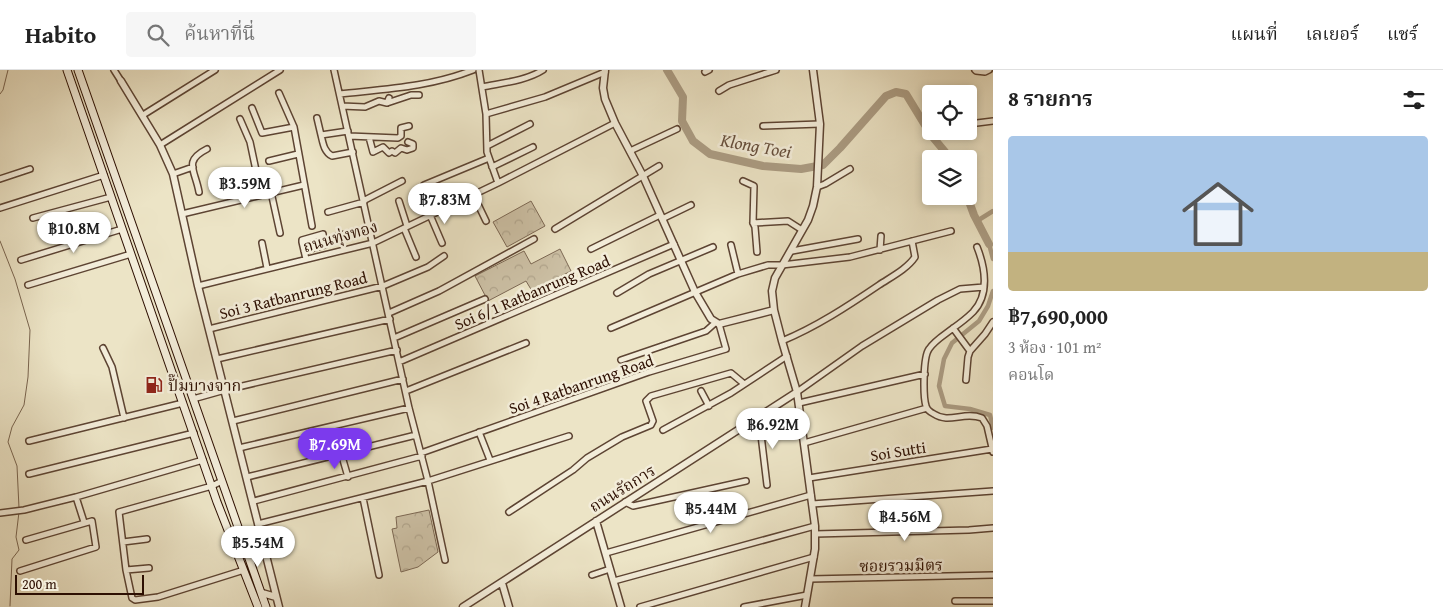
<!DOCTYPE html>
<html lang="th">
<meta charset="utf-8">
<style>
:root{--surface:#fff;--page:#f6f6f6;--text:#222;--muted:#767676;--line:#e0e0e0;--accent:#7c3aed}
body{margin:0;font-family:"Gentium Book Plus","Noto Serif Thai",serif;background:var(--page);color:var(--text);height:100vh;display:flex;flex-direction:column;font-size:19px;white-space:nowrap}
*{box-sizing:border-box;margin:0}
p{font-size:16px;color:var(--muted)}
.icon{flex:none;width:28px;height:28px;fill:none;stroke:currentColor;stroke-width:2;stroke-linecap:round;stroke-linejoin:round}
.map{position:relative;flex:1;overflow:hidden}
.details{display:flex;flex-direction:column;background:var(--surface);width:450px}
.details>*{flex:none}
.fabs{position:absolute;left:922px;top:15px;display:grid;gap:10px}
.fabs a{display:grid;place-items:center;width:55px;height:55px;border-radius:5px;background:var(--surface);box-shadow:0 2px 8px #0003;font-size:25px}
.scale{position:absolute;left:15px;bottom:12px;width:129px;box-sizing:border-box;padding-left:5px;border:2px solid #2d0f02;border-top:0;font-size:14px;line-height:18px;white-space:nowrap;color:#2d0f02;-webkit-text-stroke:4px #f3edda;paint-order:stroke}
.price{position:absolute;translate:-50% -42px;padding:0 11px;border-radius:18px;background:#fff;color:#222;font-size:16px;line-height:32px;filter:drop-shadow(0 1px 2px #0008)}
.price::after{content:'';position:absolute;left:50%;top:30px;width:15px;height:11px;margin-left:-8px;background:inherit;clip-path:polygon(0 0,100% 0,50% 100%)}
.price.current{background:var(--accent);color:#fff}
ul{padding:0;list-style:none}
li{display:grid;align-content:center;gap:10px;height:265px;padding:0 15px}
li span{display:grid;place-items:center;height:155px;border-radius:5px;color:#555}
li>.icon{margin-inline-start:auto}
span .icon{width:90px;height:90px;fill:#fffc;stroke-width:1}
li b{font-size:21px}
h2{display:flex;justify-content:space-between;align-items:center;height:60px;padding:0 15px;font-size:21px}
header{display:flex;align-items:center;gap:30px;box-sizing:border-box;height:70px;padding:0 25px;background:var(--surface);border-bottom:1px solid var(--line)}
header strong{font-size:24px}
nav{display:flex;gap:28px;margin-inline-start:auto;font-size:18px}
.search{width:350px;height:45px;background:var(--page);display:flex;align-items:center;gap:12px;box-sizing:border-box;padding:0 18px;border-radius:5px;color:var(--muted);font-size:19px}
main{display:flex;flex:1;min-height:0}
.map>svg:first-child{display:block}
.forest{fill:url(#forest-crowns);stroke:#7c6854}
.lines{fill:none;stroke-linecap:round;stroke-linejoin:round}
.stream{stroke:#79644f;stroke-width:1}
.canal{stroke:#ab9c83;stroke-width:4.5}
.river{stroke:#ab9c83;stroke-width:8}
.minor-casing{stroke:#5d4433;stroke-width:8}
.tertiary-casing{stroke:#5d4433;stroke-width:9}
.secondary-casing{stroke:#2d0f02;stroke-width:9}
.minor{stroke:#f3edda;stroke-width:5}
.tertiary{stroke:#f3edda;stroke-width:6}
.secondary{stroke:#f3edda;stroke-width:7}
.labels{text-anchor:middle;stroke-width:5;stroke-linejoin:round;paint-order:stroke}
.street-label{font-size:16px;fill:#2d0f02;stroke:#f3edda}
.poi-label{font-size:16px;fill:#2d0f02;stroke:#f3edda;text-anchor:start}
.water-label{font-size:18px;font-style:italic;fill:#664e3c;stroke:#f3edda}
</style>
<header>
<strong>Habito</strong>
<div class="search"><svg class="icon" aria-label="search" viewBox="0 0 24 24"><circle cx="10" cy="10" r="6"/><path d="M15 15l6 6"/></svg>ค้นหาที่นี่</div>
<nav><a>แผนที่</a><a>เลเยอร์</a><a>แชร์</a></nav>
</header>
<main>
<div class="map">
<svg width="993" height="537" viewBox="0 0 993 537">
<defs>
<pattern id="forest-crowns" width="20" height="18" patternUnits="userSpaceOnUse" patternTransform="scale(1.25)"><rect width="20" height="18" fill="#ccc0a5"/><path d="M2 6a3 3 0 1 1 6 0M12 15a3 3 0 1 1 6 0" fill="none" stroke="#b0a48c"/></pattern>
</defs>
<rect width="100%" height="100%" fill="#ece4c6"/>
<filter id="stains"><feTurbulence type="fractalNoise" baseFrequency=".004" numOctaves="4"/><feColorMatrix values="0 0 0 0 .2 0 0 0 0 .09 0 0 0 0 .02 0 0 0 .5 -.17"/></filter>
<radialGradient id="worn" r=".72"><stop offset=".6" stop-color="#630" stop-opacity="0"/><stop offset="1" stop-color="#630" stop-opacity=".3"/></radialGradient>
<path class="forest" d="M531,131L545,156L507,177L493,152Z
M560,179L571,201L532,221L526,211L488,231L475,206L524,181L531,194Z
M429,440L438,482L418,497L401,502L392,459L397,458L396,447Z"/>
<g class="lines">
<path class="stream" d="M0,24L3,20L8,0
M0,171L15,209L30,260L28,307L24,335L12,357L8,372L17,396L19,438
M10,536L12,489L19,480L16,467L19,442"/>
<path class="canal" d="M977,151L993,141
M989,174L993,189
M993,221L988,236L979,251L952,273L944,289L939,316L945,336L970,339L990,345L993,358"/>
<path class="river" d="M667,0L683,27L682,51L693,71L710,84L763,96L801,99L823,95L840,78L886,26L896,22L906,24L931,65L951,89
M967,126L974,145L989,174"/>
<g class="minor-casing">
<path id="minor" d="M114,0L121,11
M334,0L409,338L428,411L445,490
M479,0L486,44L487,82L498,113
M975,0L976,1L985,2L989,0
M705,2L709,0
M482,17C501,13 526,11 543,0
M719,21L729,15L776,0
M279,23L294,57L312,156
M340,24C385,19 430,17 473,0
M389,28L387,33L411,25H419
M342,36L365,37L379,31L387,33
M252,38L262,63L294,57
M486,44L545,27L605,2
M143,45L215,0
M317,48L321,65
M240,49L250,72L261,124
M969,54L993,51
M763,56L820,54
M348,61L321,65C323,73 324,82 332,86L353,82
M349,66L398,68L401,66V58L409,56
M369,67L373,82L383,77L389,83L392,81L395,83L401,78L407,80L413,78V74L408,72
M160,75L280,0
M487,76L530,54
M630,81L677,59
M269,91L298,84
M492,97L533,77
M173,104L193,97
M0,109L30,99
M743,111L754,116L753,153L788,151L802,160
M424,115L489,88
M817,117L825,114L850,99
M199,122C195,100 183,91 207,79
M271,122L280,163
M473,124L486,151
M363,131L402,111
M399,131L407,156
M0,138L104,105
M328,142L364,132
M182,144L304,115
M430,145L442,173
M33,148L111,127
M662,149L691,135
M753,153L755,157L757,182
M404,158L416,187
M555,159L659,96
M337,166L370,158
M262,173L267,198
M977,177C985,197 990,224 973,242C967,248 959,254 952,259C944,265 934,271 929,279C923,287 923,326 926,336C927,340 930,342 934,344C949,354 964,341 982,348L987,356L993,382
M591,179L660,145
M880,180L881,166
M304,181L325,175L323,164L302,170V172L306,189
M792,181L858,169
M21,190L122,159
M738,204L768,195H782L850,187L951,161
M28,215L131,184
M198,216L373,173L498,113L615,53
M617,223L649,204L713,177
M389,243L439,221L534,169
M611,258L738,204L731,175
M953,258L970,281
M209,259L383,216L428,197L444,186
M394,268L485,229
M782,271C816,257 848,236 879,215C891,207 907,199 915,187L912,171
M103,278L112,297L124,348
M217,289L390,249
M621,290L706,261L715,253
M399,292L674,174
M966,310L968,287L970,281L985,264L993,252
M406,321L526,273
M701,321L709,336
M797,322L862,276L938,230L960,219L984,217
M193,329L225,320L397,280
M799,333L925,304
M757,349L761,365L767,415
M233,351L403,309
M663,360L731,323L787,286
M479,362L490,390
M29,371L183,333
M804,373L927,338
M239,378L409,338
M341,383L348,407
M421,383L649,302L726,279L719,254
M29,404L194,363
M247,407L416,365
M809,408L992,379
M222,411L212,416L119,442L126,500L132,528L135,530L158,527L244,500
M76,427L84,452
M363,428L379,505
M254,431L422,386
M625,432L633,436L746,411
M812,434L993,421
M509,442L573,400L587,388L622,367L651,355L653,351L646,331L651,326L731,303L743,313
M0,443L24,440L76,427L203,390
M258,454L428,411L569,366
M815,464L969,460L993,458
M123,472L147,469
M606,483L811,425
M126,500L149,498
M20,501L96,477L92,451L26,470
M592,505L610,499
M810,509L993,505
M614,511L815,456
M955,531H993
M640,537L814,487
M744,537L807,525"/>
</g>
<g class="tertiary-casing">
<path id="tertiary" d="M605,0L603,18L605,29L615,53L643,106L695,222L711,249L719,254L774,240
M121,11L160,75L173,104L198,216L279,537
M596,451L621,537
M502,513L509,537
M262,523L276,527
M463,537L797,322
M805,537L815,479V456L797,322L782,271L774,240L772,221L775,208L808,150L813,136L817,117L820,54L813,0"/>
</g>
<g class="secondary-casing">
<path id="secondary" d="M67,0L217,432L258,537
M78,0L266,537"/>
</g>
<use href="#minor" class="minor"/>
<use href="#tertiary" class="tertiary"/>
<use href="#secondary" class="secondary"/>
</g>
<defs>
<g id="fuel-bare" transform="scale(1.35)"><path d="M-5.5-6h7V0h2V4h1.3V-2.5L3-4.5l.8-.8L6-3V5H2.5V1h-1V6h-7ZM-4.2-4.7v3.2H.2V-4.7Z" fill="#8f2418" stroke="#f3edda" stroke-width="2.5" paint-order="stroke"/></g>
</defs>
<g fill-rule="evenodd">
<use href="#fuel-bare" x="154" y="315"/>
</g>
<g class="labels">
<g class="street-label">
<text transform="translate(340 166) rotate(-16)" y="6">ถนนทุ่งทอง</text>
<text transform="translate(532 222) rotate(-23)" y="6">Soi 6/1 Ratbanrung Road</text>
<text transform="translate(293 225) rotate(-14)" y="6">Soi 3 Ratbanrung Road</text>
<text transform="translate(581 314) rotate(-19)" y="6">Soi 4 Ratbanrung Road</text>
<text transform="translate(898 381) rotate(-9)" y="6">Soi Sutti</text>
<text transform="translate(622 418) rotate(-32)" y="6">ถนนรัถการ</text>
<text transform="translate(901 495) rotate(-1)" y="6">ซอยรวมมิตร</text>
</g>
<g class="poi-label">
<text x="168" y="321">ปั๊มบางจาก</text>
</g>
<g class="water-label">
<text transform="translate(756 76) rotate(10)" y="6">Klong Toei</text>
</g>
</g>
<rect width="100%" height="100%" filter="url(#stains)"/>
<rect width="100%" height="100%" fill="url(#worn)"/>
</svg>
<div class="fabs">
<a><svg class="icon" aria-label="locate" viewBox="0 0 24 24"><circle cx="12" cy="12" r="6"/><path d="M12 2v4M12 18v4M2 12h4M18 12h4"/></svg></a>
<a><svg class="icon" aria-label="layers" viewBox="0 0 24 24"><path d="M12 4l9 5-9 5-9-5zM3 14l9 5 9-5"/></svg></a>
</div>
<div class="scale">200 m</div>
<b class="price" style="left:245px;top:139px">฿3.59M</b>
<b class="price" style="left:445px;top:155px">฿7.83M</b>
<b class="price" style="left:74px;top:184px">฿10.8M</b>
<b class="price" style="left:773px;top:380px">฿6.92M</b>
<b class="price current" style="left:335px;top:400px">฿7.69M</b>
<b class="price" style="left:711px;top:464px">฿5.44M</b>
<b class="price" style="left:905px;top:472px">฿4.56M</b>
<b class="price" style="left:258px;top:498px">฿5.54M</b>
</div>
<section class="details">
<h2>8 รายการ<svg class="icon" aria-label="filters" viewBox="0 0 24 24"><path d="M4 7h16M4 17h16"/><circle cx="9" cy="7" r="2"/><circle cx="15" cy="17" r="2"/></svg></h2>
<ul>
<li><span style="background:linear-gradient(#a9c7e8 75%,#c2b280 0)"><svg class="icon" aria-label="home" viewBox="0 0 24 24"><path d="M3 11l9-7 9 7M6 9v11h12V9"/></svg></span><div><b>฿7,690,000</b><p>3 ห้อง · 101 m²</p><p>คอนโด</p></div></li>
</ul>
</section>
</main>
